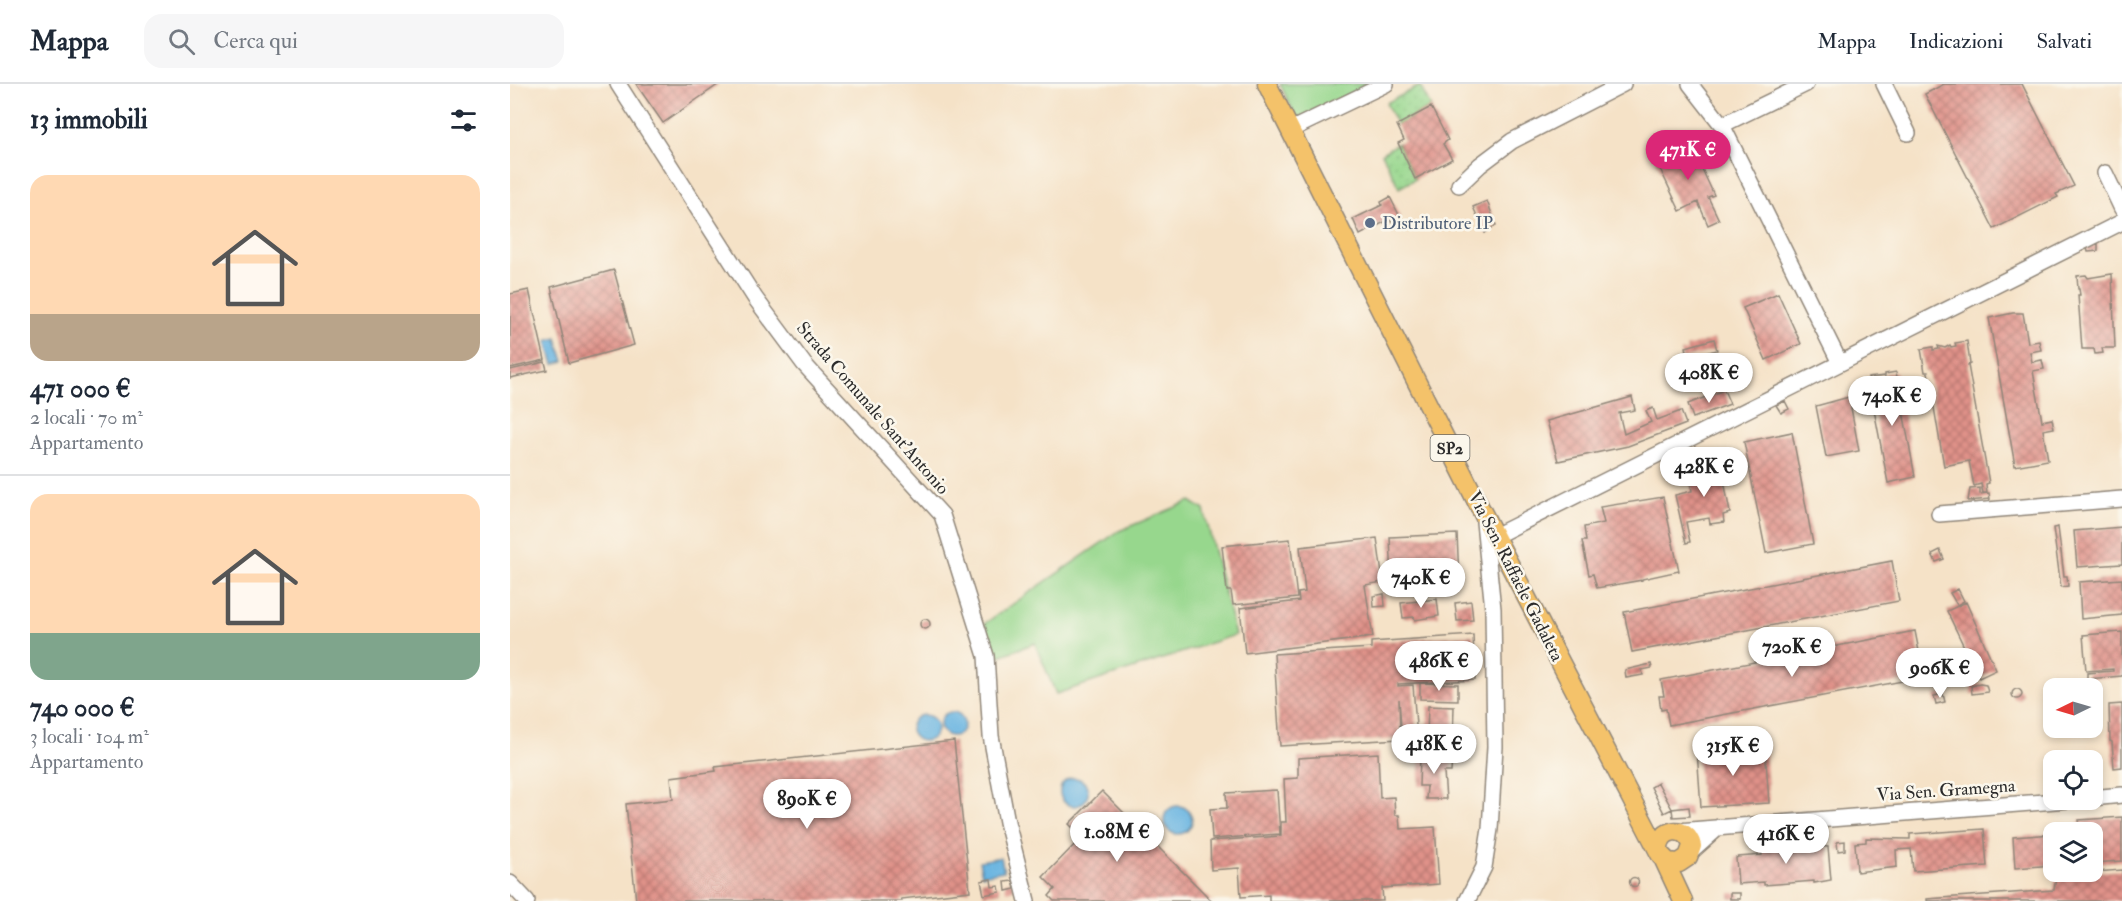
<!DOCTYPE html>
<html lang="it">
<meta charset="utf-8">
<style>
:root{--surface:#fff;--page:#f6f6f7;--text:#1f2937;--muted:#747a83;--line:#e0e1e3;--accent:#db2777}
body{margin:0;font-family:"IM FELL Double Pica",serif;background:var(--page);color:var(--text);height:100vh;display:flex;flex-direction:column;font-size:22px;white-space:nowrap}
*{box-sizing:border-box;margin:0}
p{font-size:20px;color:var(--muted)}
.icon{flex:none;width:33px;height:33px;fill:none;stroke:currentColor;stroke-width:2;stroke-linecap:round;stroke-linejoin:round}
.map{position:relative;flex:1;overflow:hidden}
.details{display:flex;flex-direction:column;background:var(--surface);width:510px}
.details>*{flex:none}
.needle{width:39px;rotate:265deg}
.fabs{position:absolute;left:1533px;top:594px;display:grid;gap:12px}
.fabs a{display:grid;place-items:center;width:60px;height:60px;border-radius:12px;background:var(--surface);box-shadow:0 3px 9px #0003;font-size:30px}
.price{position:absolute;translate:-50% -51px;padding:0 14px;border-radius:21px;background:#fff;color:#222;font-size:20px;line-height:39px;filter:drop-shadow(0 2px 3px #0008)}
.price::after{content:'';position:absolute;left:50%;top:36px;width:18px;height:14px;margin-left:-9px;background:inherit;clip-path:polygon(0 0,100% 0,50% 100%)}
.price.selected{background:var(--accent);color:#fff}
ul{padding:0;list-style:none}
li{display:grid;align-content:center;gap:12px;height:318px;padding:0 30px}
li+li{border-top:2px solid var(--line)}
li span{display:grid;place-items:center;height:186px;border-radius:18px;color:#555}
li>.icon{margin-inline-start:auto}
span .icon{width:108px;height:108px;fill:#fffc;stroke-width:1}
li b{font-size:26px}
h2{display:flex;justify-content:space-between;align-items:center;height:72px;padding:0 30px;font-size:26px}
header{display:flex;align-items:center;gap:36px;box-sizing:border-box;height:84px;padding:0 30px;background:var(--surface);border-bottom:2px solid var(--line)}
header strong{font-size:28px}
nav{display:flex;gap:33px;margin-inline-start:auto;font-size:21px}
.search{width:420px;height:54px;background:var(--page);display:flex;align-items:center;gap:15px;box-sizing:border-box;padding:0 21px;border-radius:18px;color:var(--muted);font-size:22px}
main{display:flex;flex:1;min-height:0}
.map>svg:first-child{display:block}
.grass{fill:#97d78d;stroke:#61815c;stroke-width:1.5}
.garden{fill:url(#garden-dots);stroke:#61815c;stroke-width:1.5}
.water{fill:#67b4e1;stroke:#497086;stroke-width:1.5}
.building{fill:url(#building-cross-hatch)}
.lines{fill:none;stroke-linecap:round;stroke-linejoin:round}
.minor-casing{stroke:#908679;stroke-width:18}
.major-casing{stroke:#908679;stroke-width:21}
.minor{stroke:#fff;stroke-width:15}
.major{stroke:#f4c26a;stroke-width:18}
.service-dot{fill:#5c6f8a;stroke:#fbf7ec;stroke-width:2}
.labels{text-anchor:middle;stroke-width:5;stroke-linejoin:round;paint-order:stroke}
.shield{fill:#fbf7ec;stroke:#696865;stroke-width:1.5}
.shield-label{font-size:16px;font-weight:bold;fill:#2b2b2b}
.service-label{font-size:18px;fill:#4e5e75;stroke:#fbf7ec;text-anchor:start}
.street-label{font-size:18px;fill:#2b2b2b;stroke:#fbf7ec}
</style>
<header>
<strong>Mappa</strong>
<div class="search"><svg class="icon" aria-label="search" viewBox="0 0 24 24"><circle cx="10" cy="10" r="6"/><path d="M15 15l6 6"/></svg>Cerca qui</div>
<nav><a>Mappa</a><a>Indicazioni</a><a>Salvati</a></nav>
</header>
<main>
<section class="details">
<h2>13 immobili<svg class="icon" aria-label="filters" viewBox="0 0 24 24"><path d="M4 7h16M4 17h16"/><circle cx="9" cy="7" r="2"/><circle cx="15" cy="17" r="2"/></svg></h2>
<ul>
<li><span style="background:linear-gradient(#ffd9b3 75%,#b9a48a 0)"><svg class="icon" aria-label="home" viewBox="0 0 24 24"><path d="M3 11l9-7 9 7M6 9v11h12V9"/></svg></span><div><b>471 000 €</b><p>2 locali · 70 m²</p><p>Appartamento</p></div></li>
<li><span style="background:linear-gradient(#ffd9b3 75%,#7fa58c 0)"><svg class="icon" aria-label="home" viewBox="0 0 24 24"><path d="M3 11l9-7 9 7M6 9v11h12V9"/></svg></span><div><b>740 000 €</b><p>3 locali · 104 m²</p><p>Appartamento</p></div></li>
</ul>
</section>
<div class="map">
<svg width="1612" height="817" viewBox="0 0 1612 817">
<defs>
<pattern id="garden-dots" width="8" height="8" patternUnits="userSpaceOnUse" patternTransform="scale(1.5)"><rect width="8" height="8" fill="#97d78d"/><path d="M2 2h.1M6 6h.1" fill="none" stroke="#82b97a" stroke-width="1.8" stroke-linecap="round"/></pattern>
<pattern id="building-cross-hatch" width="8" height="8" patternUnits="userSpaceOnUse" patternTransform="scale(1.5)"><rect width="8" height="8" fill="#e09289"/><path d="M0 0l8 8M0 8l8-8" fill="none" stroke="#b67770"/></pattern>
</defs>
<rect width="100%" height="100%" fill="#fbf7ec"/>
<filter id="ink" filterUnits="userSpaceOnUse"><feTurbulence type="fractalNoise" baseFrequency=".0167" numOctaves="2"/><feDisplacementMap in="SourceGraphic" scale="12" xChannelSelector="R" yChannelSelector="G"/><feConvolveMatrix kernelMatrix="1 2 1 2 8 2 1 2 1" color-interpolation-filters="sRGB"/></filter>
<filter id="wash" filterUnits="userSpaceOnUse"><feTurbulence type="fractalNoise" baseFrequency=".008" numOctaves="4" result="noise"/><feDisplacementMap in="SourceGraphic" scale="24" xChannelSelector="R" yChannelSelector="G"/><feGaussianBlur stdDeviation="1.35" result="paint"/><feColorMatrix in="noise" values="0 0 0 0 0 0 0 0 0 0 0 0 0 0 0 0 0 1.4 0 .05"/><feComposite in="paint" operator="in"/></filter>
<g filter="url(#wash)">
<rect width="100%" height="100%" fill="#f5e2c7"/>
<path class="grass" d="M770,0H863L787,35Z
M680,417L694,426L725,551L546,610L525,559L484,574L474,540L609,447Z"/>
<path class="garden" d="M910,2L921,23L887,41L876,19Z
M888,59L905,95L889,104L872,69Z"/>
<path class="water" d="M47,254L54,277L44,280L37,257Z
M430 640a12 12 0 1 1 24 0a12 12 0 1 1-24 0Z
M401 644a13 13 0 1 1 26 0a13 13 0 1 1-26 0Z
M550 708a14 14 0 1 1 28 0a14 14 0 1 1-28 0Z
M654 736a14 14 0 1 1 28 0a14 14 0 1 1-28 0Z
M491,773L494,787L472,791L469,777Z"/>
<g id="blocks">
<path class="building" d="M126,0H209L153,39Z
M1434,0H1512L1564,102L1546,110L1548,113L1484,145L1415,10Z
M921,23L938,56L933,60L942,75L905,95L888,59L894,56L887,41Z
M1180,59L1204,111L1198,113L1209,136L1198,141L1188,118L1170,127L1146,76Z
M880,113L890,133L881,138L880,135L850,151L843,135L872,121L871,118Z
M977,117L986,141L975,149L963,123Z
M1588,159V167L1578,168L1577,164Z
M104,186L124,261L59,279L41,203Z
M1602,190L1605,264H1592L1593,269L1585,270L1584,265H1572L1568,211H1570L1569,205H1568L1567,192L1576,191L1578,194Z
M19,206L35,276L0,284V210Z
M1268,209L1291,260L1256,276L1233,224Z
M1503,229H1513L1518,259L1529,257L1531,266L1520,268L1522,278L1532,276L1534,285L1523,287L1532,337L1542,335L1544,344L1533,346L1538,376L1505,382L1479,234Z
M1204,255L1207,266L1172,275L1171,268L1177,267L1176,263Z
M1457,257L1460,280L1458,281L1479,399L1476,400L1477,409H1473L1471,400L1464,402L1459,377L1434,382L1418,288H1415L1411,265L1423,263V266L1429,265L1428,262L1435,264L1440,261L1441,263L1446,262L1445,259Z
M35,278L37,286L0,294V286Z
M1386,288L1405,393L1378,399L1358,294L1375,292V290Z
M1214,306L1220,320L1183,334L1178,320Z
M1122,313L1125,326L1109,329L1114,350L1141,338L1136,327L1143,324L1147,336L1171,327L1176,340L1118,362L1048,377L1037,337Z
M1339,313L1349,367L1316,373L1306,322Z
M1275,317L1279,325L1271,329L1266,321Z
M1282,348L1303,460L1256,469L1234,358Z
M1211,380L1220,429L1213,431L1214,438L1200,440L1199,434L1176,438L1180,458L1176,459L1165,411L1182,407L1178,387Z
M1470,404V410L1479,409L1480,415L1458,417L1460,405Z
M1153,413L1169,487L1132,495V496L1087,504L1083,490L1079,491L1072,457H1076L1074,443L1094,439L1090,423Z
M1548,443L1554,492H1557L1558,502L1551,503L1543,444Z
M1612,443V480L1567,483L1564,447Z
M947,450L949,494L882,497L880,453Z
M867,454L873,498L855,501L863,553L735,569L730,524L789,517L788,509L795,508L790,463Z
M780,455L787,514L723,521L721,507H717L712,462Z
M1430,466L1434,475L1426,478L1422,470Z
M1382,477L1389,517L1122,568L1114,528Z
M1612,495V531L1571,535L1569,498Z
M1448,505L1454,517L1447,521L1440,509Z
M874,510L875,522L864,523L863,512Z
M927,515L929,532L905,536L904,533L893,534L891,519Z
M961,517L963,536L947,537L945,519Z
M1456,518L1486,586L1469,594L1437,527Z
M410 540a5 5 0 1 1 10 0a5 5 0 1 1-10 0Z
M1405,547L1414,593L1159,641L1156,625L1151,626L1149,612H1154L1151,596Z
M1612,548V592L1577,595V589L1603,587V585L1576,587L1573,551Z
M963,551L965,596L888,600V602L903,601L907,655L892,656L889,615L890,655L770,662L764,570L861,564V558Z
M1141,580L1142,584L1132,586L1133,591L1116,594L1115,586Z
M910,599L948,600V616L910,615Z
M1470,600L1476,601L1478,608L1462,610L1461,602Z
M1502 610a5 5 0 1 1 10 0a5 5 0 1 1-10 0Z
M1433,610L1435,618L1426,620L1424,612Z
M1612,620V683L1604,684L1602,658L1600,657L1599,621Z
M918,622L944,623L943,653L917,652Z
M444,657L460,807L391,815L392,817H126L116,720L163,715L161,693L206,687L205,683Z
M1255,662L1259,719L1191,723L1187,667Z
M868,669L870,714L884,713L885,731H889L890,745L925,743L929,800L872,804L873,817H759V811L731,813L729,784L701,786L700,757L771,752V738H776L774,695L788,694V674Z
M910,672L942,673L941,688H934L936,715H916L917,702H909Z
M1148,699L1162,725L1154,729L1141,703Z
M767,706L770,750L702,755L700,725L717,724L716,709Z
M592,707L702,817H544L539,812L545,805L533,793L572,753L559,740Z
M1179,723L1180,732L1163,733L1162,725Z
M1612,733V777L1582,779V748H1570L1569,736Z
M1474,745L1477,782L1403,787L1401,765L1386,766L1387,783L1347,788L1345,759L1356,758V754L1398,755H1400V750Z
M1544,750V781L1505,784L1503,753Z
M1335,757V766L1328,767L1327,758Z
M1294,758H1306V762L1318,763L1321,796L1304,799V797L1254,801V798L1228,800L1226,774L1228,773L1252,771L1251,761Z
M1612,786V817H1417V815L1544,806L1546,794H1558V790Z
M1119.5 798a4.5 4.5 0 1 1 9 0a4.5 4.5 0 1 1-9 0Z
M481,795L482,803L489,802L490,808L474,811L471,797Z
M503,797L505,805L496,807L495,798Z
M1220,809H1230V815H1220Z"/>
</g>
</g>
<g filter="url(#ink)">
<use href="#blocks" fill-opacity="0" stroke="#908679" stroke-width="1.5"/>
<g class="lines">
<g class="minor-casing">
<path id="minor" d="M108,0L245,214L294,280L432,431L476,572L481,652L497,738L517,817
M1180,0L1212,41L1330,279
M1374,0L1398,49
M1212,41L1296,0
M780,46L876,0
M1595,89L1612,125
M949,101L970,81L1002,57L1113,0
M1429,430L1612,415
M985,452L1612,138
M1582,714L1612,711
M1168,747L1558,716
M1181,768L1209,743
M0,799L17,817
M957,817L974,783L980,745L985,663L983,525L974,438"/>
</g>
<g class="major-casing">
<path id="major" d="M757,0L968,420L1150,770L1158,778L1169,779L1178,773L1182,762C1177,741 1150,743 1149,765
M1153,774L1173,817"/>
</g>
<use href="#minor" class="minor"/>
<use href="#major" class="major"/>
</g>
</g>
<circle class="service-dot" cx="860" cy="139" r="6"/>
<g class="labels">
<rect class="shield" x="920.5" y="351" width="39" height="26" rx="4.5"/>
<g class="shield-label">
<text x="940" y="370">SP2</text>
</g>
<g class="service-label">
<text x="872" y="145">Distributore IP</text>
</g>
<g class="street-label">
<text transform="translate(363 324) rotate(49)" y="6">Strada Comunale Sant'Antonio</text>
<text transform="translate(1006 492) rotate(63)" y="6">Via Sen. Raffaele Gadaleta</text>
<text transform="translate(1436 706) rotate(-4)" y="6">Via Sen. Gramegna</text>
</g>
</g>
</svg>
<div class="fabs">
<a><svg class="needle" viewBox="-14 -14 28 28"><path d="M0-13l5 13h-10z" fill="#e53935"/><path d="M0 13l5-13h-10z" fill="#747a83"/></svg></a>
<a><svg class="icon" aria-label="locate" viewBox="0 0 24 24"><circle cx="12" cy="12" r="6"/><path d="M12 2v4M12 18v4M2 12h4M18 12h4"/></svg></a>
<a><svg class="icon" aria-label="layers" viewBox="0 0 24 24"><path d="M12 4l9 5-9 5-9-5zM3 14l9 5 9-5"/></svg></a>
</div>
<b class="price selected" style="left:1178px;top:97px">471K €</b>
<b class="price" style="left:1199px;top:320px">408K €</b>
<b class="price" style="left:1382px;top:343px">740K €</b>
<b class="price" style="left:1194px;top:414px">428K €</b>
<b class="price" style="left:911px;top:525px">740K €</b>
<b class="price" style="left:1282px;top:594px">720K €</b>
<b class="price" style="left:929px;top:608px">486K €</b>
<b class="price" style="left:1430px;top:615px">906K €</b>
<b class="price" style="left:924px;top:691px">418K €</b>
<b class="price" style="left:1223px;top:693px">315K €</b>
<b class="price" style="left:297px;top:746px">890K €</b>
<b class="price" style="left:607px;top:779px">1.08M €</b>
<b class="price" style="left:1276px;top:781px">416K €</b>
</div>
</main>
